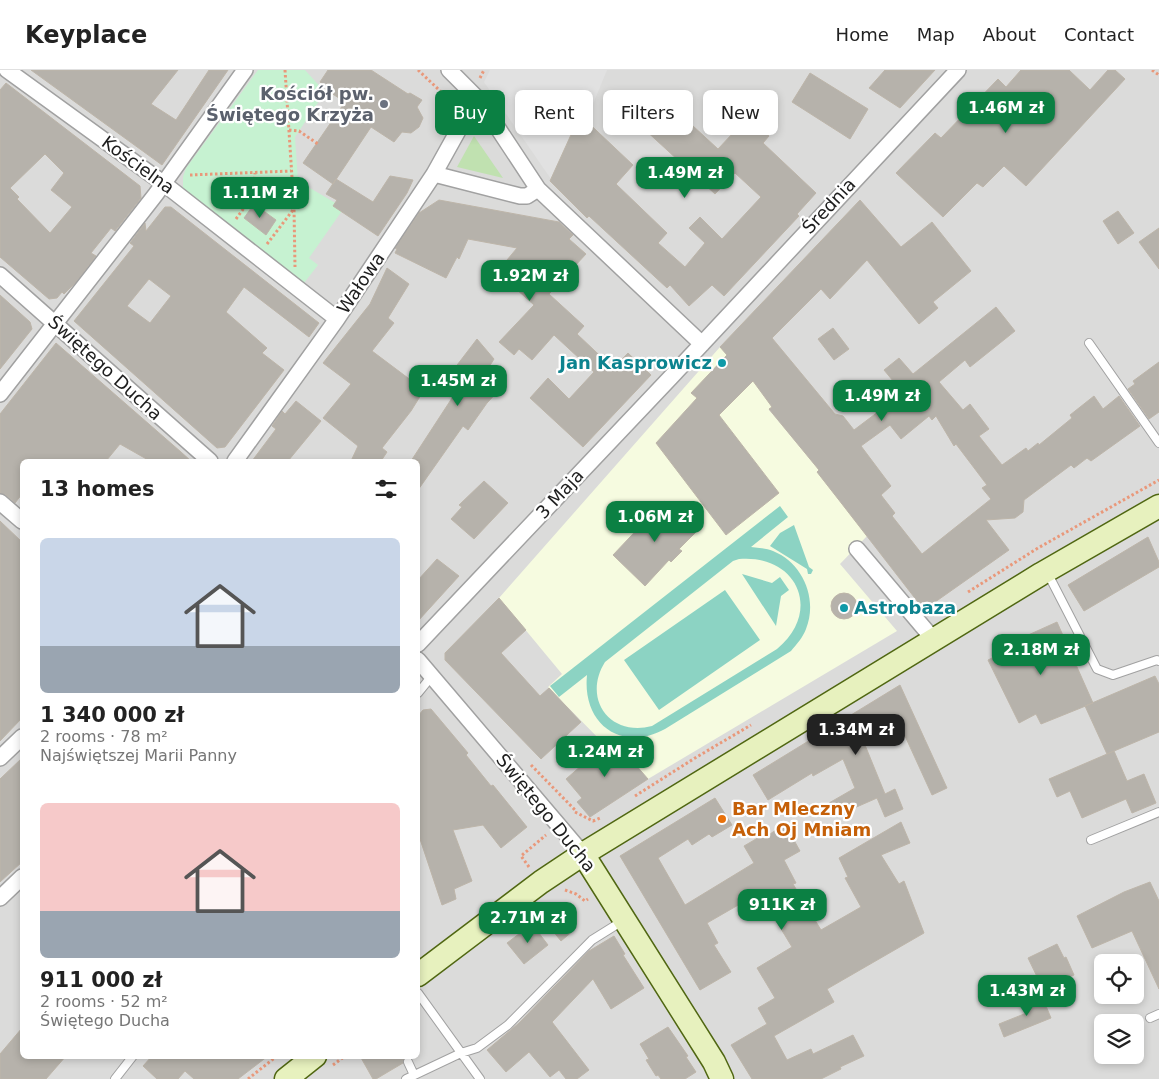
<!DOCTYPE html>
<meta charset="utf-8">
<style>
:root{--surface:#fff;--page:#f2f2f2;--text:#222;--muted:#767676;--line:#e0e0e0;--accent:#0b8043}
body{margin:0;font-family:"DejaVu Sans",sans-serif;background:var(--page);color:var(--text);height:100vh;display:flex;flex-direction:column;font-size:19px;white-space:nowrap}
*{box-sizing:border-box;margin:0}
p{font-size:16px;color:var(--muted)}
.icon{flex:none;width:28px;height:28px;fill:none;stroke:currentColor;stroke-width:2;stroke-linecap:round;stroke-linejoin:round}
.map{position:relative;flex:1;overflow:hidden}
.details{position:absolute;left:20px;top:389px;width:400px;height:600px;display:flex;flex-direction:column;background:var(--surface);border-radius:8px;box-shadow:0 2px 8px #0003}
.details>*{flex:none}
.hud{position:absolute;left:435px;top:20px;width:475px;height:45px;display:flex;gap:10px}
.buttons{position:absolute;left:1094px;top:884px;display:grid;gap:10px}
.buttons a{display:grid;place-items:center;width:50px;height:50px;border-radius:8px;background:var(--surface);box-shadow:0 2px 8px #0003;font-size:25px}
.price{position:absolute;translate:-50% -42px;padding:0 11px;border-radius:10px;background:var(--accent);color:#fff;font-size:16px;line-height:32px;filter:drop-shadow(0 1px 2px #0008)}
.price::after{content:'';position:absolute;left:50%;top:30px;width:15px;height:11px;margin-left:-8px;background:inherit;clip-path:polygon(0 0,100% 0,50% 100%)}
.price.selected{background:#222;color:#fff}
ul{padding:0;list-style:none}
li{display:grid;align-content:center;gap:10px;height:265px;padding:0 20px}
li span{display:grid;place-items:center;height:155px;border-radius:8px;color:#555}
li>.icon{margin-inline-start:auto}
span .icon{width:90px;height:90px;fill:#fffc;stroke-width:1}
li b{font-size:21px}
h2{display:flex;justify-content:space-between;align-items:center;height:60px;padding:0 20px;font-size:21px}
.tag{padding:0 18px;border-radius:8px;background:var(--surface);box-shadow:0 2px 8px #0003;font-size:18px;line-height:45px}
.tag.selected{background:var(--accent);color:#fff}
header{display:flex;align-items:center;gap:30px;box-sizing:border-box;height:70px;padding:0 25px;background:var(--surface);border-bottom:1px solid var(--line)}
header strong{font-size:24px}
nav{display:flex;gap:28px;margin-inline-start:auto;font-size:18px}
.map>svg:first-child{display:block}
.residential{fill:#dbdbda;fill-rule:evenodd}
.education{fill:#f6fbe0}
.grass{fill:#c0e1b0}
.park{fill:#c6f2d1}
.pitch{fill:#8cd3c3;fill-rule:evenodd}
.parking{fill:#e1e1e1}
.building{fill:#b6b2ab;stroke:#bdb5a9;fill-rule:evenodd}
.lines{fill:none;stroke-linecap:round;stroke-linejoin:round}
.lane-casing{stroke:#a1a1a1;stroke-width:10}
.street-casing{stroke:#a1a1a1;stroke-width:18}
.secondary-casing{stroke:#506712;stroke-width:25}
.path{stroke:#e9987a;stroke-width:3;stroke-dasharray:2.5 2.5;stroke-linecap:butt}
.lane{stroke:#fff;stroke-width:8}
.street{stroke:#fff;stroke-width:15}
.secondary{stroke:#e7f1be;stroke-width:22}
.worship-dot{fill:#6b7280;stroke:#fff;stroke-width:2}
.culture-dot{fill:#0f9aa8;stroke:#fff;stroke-width:2}
.food-dot{fill:#e8710a;stroke:#fff;stroke-width:2}
.labels{text-anchor:middle;stroke-width:4.5;stroke-linejoin:round;paint-order:stroke}
.worship-label{font-size:18px;font-weight:bold;fill:#5b616d;stroke:#fff;text-anchor:end}
.street-label{font-size:18px;fill:#1d1d1d;stroke:#fff}
.culture-label{font-size:18px;font-weight:bold;fill:#0d838f;stroke:#fff;text-anchor:end}
.food-label{font-size:18px;font-weight:bold;fill:#c56008;stroke:#fff;text-anchor:start}
</style>
<header>
<strong>Keyplace</strong>
<nav><a>Home</a><a>Map</a><a>About</a><a>Contact</a></nav>
</header>
<div class="map">
<svg width="1159" height="1009" viewBox="0 0 1159 1009">
<rect width="100%" height="100%" fill="#edece5"/>
<path class="residential" d="M0,0H1159V1009H0ZM22,391H418V986H22ZM1102,892H1135V925H1102ZM1102,952H1135V985H1102Z"/>
<path class="education" d="M720,277L738,298L753,311L772,337L769,340L819,400L817,402L867,466L840,494L897,561L648,709L614,670L607,677L548,617L562,604L499,528Z"/>
<path class="grass" d="M474,66L503,108L457,97Z"/>
<path class="park" d="M258,0H305L325,22L295,67L298,111L344,138L309,188L318,195L304,213L183,121V107L186,98Z"/>
<path class="pitch" d="M780,436L788,447L751,477C758,478 766,478 773,481C803,493 818,529 806,559C803,567 797,574 791,581L665,659C621,683 582,654 587,605L559,627L550,616ZM739,489C797,484 823,541 777,579L652,656C610,667 582,629 605,592L733,491Z
M794,455L809,497L813,500L811,504H808L807,499L770,476L780,463Z
M742,504L772,513L780,507L789,520L781,526L776,556Z
M725,520L760,570L659,640L624,590Z"/>
<path class="parking" d="M490,0H607L586,51L580,45L551,109L484,12Z"/>
<path class="building" d="M31,0H178L151,34L176,50L209,0H228L162,95Z
M328,0H371L408,24L410,23L422,30L417,37L423,48L419,57L411,63L402,62L394,72L371,57L333,114L303,93L345,32L325,19L327,17L320,12Z
M885,0H935L900,38L869,18Z
M1021,0H1069L1090,20L1108,0H1115L1125,9L1026,116L1004,96L983,117L977,113L943,147L896,103L935,63L941,68L998,9L1006,17Z
M810,3L868,39L850,69L792,32Z
M6,13L140,116L141,128L115,161L111,158L91,183L96,186L76,212L64,224L62,222L57,228L49,229L0,187V20ZM45,84L64,103L51,120L72,137L50,163L17,129L19,127L10,118Z
M667,32L718,79L748,47L769,66L763,73L816,123L797,144L799,146L724,226L712,215L689,236L670,215L667,218L589,146L587,148L550,111L580,45L633,95L616,114L667,163L658,173L685,197L705,173L689,158L700,147L722,169L761,127L735,103L715,124L643,58Z
M390,106L413,110L407,123L378,166L333,136L337,130L326,124L336,109L373,132Z
M439,130L559,152L573,165L569,169L586,184L549,224L584,256L577,264L613,298L628,283L651,305L583,377L530,328L548,308L569,329L594,302L554,265L532,290L519,279L514,285L499,272L534,235L497,202L517,178L468,169L459,189L457,187L446,208L395,183L397,179L395,178L419,143Z
M860,130L901,177L932,152L971,201L933,232L938,238L919,254L867,190L830,229L821,219L772,268L835,344L843,346L854,360L903,323L884,300L899,288L913,304L996,237L1015,261L970,297L965,290L939,312L963,340L970,334L989,359L979,366L1002,395L1026,378L1028,381L1038,373L1039,375L1072,348L1070,345L1094,326L1103,339L1119,326L1140,356L1091,391L1087,388L1074,398L1071,395L1024,430L1023,442L1015,448L986,450L1009,480L928,537L921,536L842,434L817,402L819,400L769,339L772,337L753,311L719,345L779,423L726,465L656,373L697,328L691,323L727,285L720,277ZM929,346L932,350L936,346L954,376L956,374L987,415L982,418L991,429L922,484L892,446L895,443L881,425L891,416L861,376L890,355L901,369Z
M254,134L276,150L266,165L244,148Z
M165,137H171L319,253L309,267L244,217L226,242L267,278L262,283L284,300L225,377L217,378L74,251L134,176L130,173L145,153L146,161ZM149,209L171,226L150,253L127,236Z
M1118,141L1134,163L1118,174L1103,151Z
M1159,158V199L1139,172Z
M387,198L409,214L388,248L394,253L372,281L424,320L411,341L382,378L387,382L381,391H351L358,376L323,348L351,314L323,293L370,234Z
M0,225L30,252L32,259L0,299Z
M833,258L849,279L834,290L818,269Z
M477,269L494,289L484,305L500,319L487,333L468,360L463,356L418,420V391H411L454,325L441,316Z
M56,273L181,382L191,391H150L120,374L106,391H22V424L15,433L6,425L0,423V344Z
M1159,292V342L1149,349L1128,319L1135,314L1133,311Z
M296,331L321,351L288,391H252L276,359L272,356L282,341L285,344Z
M484,411L508,433L474,469L451,449L462,437L459,435Z
M664,431L697,461L679,479L682,481L671,492L669,490L645,516L613,485Z
M0,451L22,472V648L0,671Z
M1148,467L1159,492V497L1084,541L1068,515Z
M437,489L459,506L418,551V510Z
M831 536a13 13 0 1 1 26 0a13 13 0 1 1-26 0Z
M499,528L526,560L501,583L540,626L549,618L581,652L541,689L445,590V583Z
M1057,552L1093,633L1041,654L1036,644L1019,653L988,590L1008,580L1006,575Z
M1155,606L1159,614V662L1107,684L1085,636Z
M900,615L947,718L932,725L900,655L865,675L885,724L895,719L903,739L885,747L877,728L836,746L829,733L855,718L843,689L813,706L812,703L768,730L753,705Z
M431,639L468,683L466,685L491,716L493,715L527,757L501,778L483,755L453,760L472,811L454,819L456,829L442,835L418,763V646L423,640Z
M614,670L648,709L590,747L577,732L582,728L566,709L605,675L607,677Z
M1114,681L1127,711L1144,704L1156,733L1132,743L1126,729L1082,748L1070,721L1057,727L1049,709Z
M22,688V792L0,812V709Z
M715,728L732,755L712,767L709,764L692,775L688,769L658,788L685,835L754,793L744,776L768,762L770,764L785,754L800,781L784,790L796,813L793,814L821,860L861,837L845,808L848,807L839,788L901,752L910,773L881,785L899,814L904,811L924,863L827,919L834,932L774,966L787,990L811,979L813,984L853,965L864,986L840,997L841,999L821,1009H752L731,975L767,954L758,938L775,928L757,898L792,877L761,826L746,834H740L707,853L718,873L714,875L731,902L700,920L620,786Z
M1150,812L1159,831V919L1132,861L1092,878L1077,846L1124,822Z
M565,848L574,860L561,871L552,860Z
M532,854L548,875L524,894L507,873Z
M614,866L625,884L623,885L644,918L611,939L593,909L552,952L589,1000L577,1009H566L559,1000L550,1007L529,982L506,1002L487,980L519,953L589,881Z
M1057,874L1064,888L1066,887L1074,905L1043,919L1028,888Z
M1041,924L1051,948L1004,967L999,954L1029,942L1025,931Z
M668,957L688,986L686,987L696,1002L685,1009H661L658,1005L656,1006L646,990L649,989L640,974Z
M22,958V986H66L46,1009H0V984Z
M152,986H268L238,1009H194L185,1001L178,1009H157L143,996Z
M360,986H415L412,988L405,987L403,993L376,1009H373Z"/>
<g class="lines">
<g class="lane-casing">
<path id="lane" d="M1089,273L1159,373
M1047,502L1097,599L1113,605L1157,590L1159,591
M418,623L431,607
M1091,770L1159,742
M418,923L480,1009
M1150,948L1159,944
M408,992L414,1005
M115,1009L133,986
M406,1009L461,983L477,978L508,955L592,870L624,850"/>
</g>
<g class="street-casing">
<path id="street" d="M7,0L163,113L337,249
M449,0L480,31L538,119L702,274
M434,104L520,126H527L538,119
M0,205L210,391
M0,324L156,124L245,0
M235,391L337,249L434,104L469,41L480,31
M0,432L22,451
M857,479L934,570
M418,574L671,307L958,0
M418,590L583,784
M0,688L22,667
M0,828L22,807"/>
</g>
<g class="secondary-casing">
<path id="secondary" d="M583,784L714,992L722,1009
M418,905L541,812L583,784L1041,504L1159,436
M286,1009L315,986"/>
</g>
<path class="path" d="M285,0L294,138L295,197
M418,0L455,35
M1152,0L1159,5
M480,8L484,0
M289,60L299,61L318,74
M190,105L291,101
M236,149L252,127L255,103
M267,174L293,140
M968,522L1038,478L1159,410
M531,695L576,741
M635,726L695,688L751,655
M575,742L593,751L600,748
M529,797L521,786L546,765
M565,820L576,824L585,831L588,829
M333,995L345,986
M248,1009L277,986"/>
<use href="#lane" class="lane"/>
<use href="#street" class="street"/>
<use href="#secondary" class="secondary"/>
</g>
<circle class="worship-dot" cx="384" cy="34" r="5"/>
<g class="culture-dot">
<circle cx="722" cy="293" r="5"/>
<circle cx="844" cy="538" r="5"/>
</g>
<circle class="food-dot" cx="722" cy="749" r="5"/>
<g class="labels">
<g class="worship-label">
<text x="374" y="30">Kościół pw.<tspan x="374" dy="21">Świętego Krzyża</tspan></text>
</g>
<g class="street-label">
<text transform="translate(138 95) rotate(36)" y="6">Kościelna</text>
<text transform="translate(829 136) rotate(-47)" y="6">Średnia</text>
<text transform="translate(361 213) rotate(-56)" y="6">Wałowa</text>
<text transform="translate(105 298) rotate(42)" y="6">Świętego Ducha</text>
<text transform="translate(560 424) rotate(-47)" y="6">3 Maja</text>
<text transform="translate(546 743) rotate(51)" y="6">Świętego Ducha</text>
</g>
<g class="culture-label">
<text x="712" y="299">Jan Kasprowicz</text>
<text x="854" y="544" text-anchor="start">Astrobaza</text>
</g>
<g class="food-label">
<text x="732" y="745">Bar Mleczny<tspan x="732" dy="21">Ach Oj Mniam</tspan></text>
</g>
</g>
</svg>
<div class="buttons">
<a><svg class="icon" aria-label="locate" viewBox="0 0 24 24"><circle cx="12" cy="12" r="6"/><path d="M12 2v4M12 18v4M2 12h4M18 12h4"/></svg></a>
<a><svg class="icon" aria-label="layers" viewBox="0 0 24 24"><path d="M12 4l9 5-9 5-9-5zM3 14l9 5 9-5"/></svg></a>
</div>
<b class="price" style="left:1006px;top:64px">1.46M zł</b>
<b class="price" style="left:685px;top:129px">1.49M zł</b>
<b class="price" style="left:260px;top:149px">1.11M zł</b>
<b class="price" style="left:530px;top:232px">1.92M zł</b>
<b class="price" style="left:458px;top:337px">1.45M zł</b>
<b class="price" style="left:882px;top:352px">1.49M zł</b>
<b class="price" style="left:655px;top:473px">1.06M zł</b>
<b class="price" style="left:1041px;top:606px">2.18M zł</b>
<b class="price selected" style="left:856px;top:686px">1.34M zł</b>
<b class="price" style="left:605px;top:708px">1.24M zł</b>
<b class="price" style="left:782px;top:861px">911K zł</b>
<b class="price" style="left:528px;top:874px">2.71M zł</b>
<b class="price" style="left:1027px;top:947px">1.43M zł</b>
<div class="hud">
<a class="tag selected">Buy</a>
<a class="tag">Rent</a>
<a class="tag">Filters</a>
<a class="tag">New</a>
</div>
<section class="details">
<h2>13 homes<svg class="icon" aria-label="filters" viewBox="0 0 24 24"><path d="M4 7h16M4 17h16"/><circle cx="9" cy="7" r="2"/><circle cx="15" cy="17" r="2"/></svg></h2>
<ul>
<li><span style="background:linear-gradient(#c9d6e8 70%,#9aa5b1 0)"><svg class="icon" aria-label="home" viewBox="0 0 24 24"><path d="M3 11l9-7 9 7M6 9v11h12V9"/></svg></span><div><b>1 340 000 zł</b><p>2 rooms · 78 m²</p><p>Najświętszej Marii Panny</p></div></li>
<li><span style="background:linear-gradient(#f6c9c9 70%,#9aa5b1 0)"><svg class="icon" aria-label="home" viewBox="0 0 24 24"><path d="M3 11l9-7 9 7M6 9v11h12V9"/></svg></span><div><b>911 000 zł</b><p>2 rooms · 52 m²</p><p>Świętego Ducha</p></div></li>
</ul>
</section>
</div>
